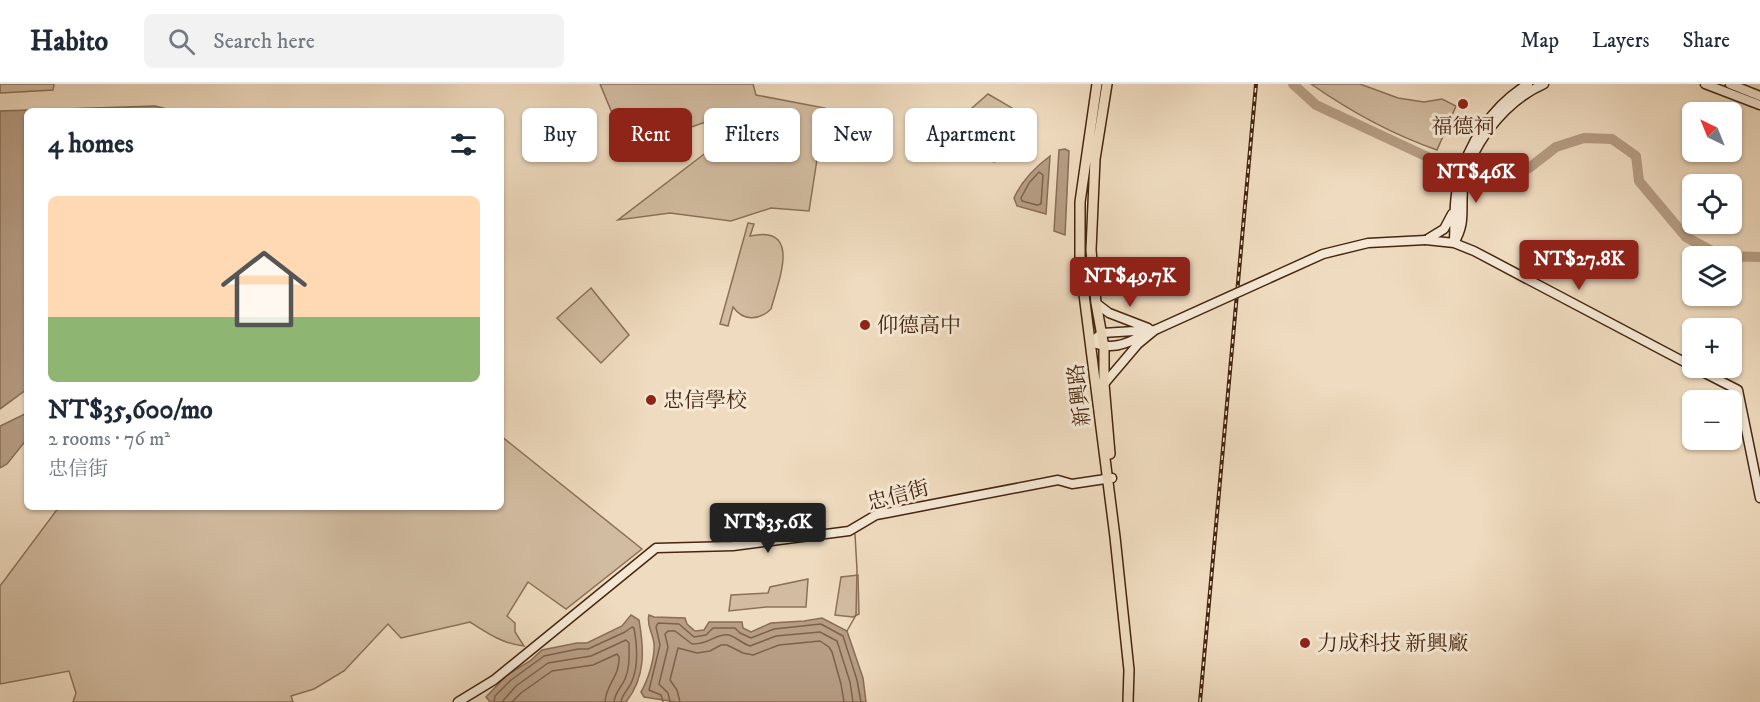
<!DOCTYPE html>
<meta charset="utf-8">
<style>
:root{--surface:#fff;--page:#f2f2f3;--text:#1f2937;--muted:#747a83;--line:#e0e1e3;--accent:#8f2418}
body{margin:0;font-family:"IM FELL DW Pica","Noto Serif TC",serif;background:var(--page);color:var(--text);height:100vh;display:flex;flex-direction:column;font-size:22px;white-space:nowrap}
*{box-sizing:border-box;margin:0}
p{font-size:20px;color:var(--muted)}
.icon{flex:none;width:33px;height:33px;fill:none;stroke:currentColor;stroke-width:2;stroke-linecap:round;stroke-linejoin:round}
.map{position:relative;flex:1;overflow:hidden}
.details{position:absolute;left:24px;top:24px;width:480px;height:402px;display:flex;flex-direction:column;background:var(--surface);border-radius:9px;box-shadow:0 2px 4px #0004}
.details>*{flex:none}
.guide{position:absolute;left:522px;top:24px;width:570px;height:54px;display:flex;gap:12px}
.needle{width:39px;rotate:317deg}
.buttons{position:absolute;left:1682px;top:18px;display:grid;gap:12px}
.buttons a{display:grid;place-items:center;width:60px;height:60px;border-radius:9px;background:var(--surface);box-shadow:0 2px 4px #0004;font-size:30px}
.price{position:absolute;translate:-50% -51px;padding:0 14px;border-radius:6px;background:var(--accent);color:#fff;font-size:20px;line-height:39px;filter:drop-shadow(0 2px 3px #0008)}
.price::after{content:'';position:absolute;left:50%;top:36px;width:18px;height:14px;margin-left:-9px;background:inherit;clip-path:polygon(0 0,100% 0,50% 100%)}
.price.current{background:#222;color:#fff}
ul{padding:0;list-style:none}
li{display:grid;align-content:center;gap:12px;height:318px;padding:0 24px}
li+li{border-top:2px solid var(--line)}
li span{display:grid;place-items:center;height:186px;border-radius:9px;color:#555}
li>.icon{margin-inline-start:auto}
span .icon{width:108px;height:108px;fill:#fffc;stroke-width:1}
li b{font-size:26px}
h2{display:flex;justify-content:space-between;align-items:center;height:72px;padding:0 24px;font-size:26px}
.chip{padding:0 21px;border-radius:9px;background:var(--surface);box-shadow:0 2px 4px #0004;font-size:21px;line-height:54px}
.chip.current{background:var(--accent);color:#fff}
header{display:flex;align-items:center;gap:36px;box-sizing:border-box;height:84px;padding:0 30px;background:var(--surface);border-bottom:2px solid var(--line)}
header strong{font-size:28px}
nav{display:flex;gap:33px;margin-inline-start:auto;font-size:21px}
.search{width:420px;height:54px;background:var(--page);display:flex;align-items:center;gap:15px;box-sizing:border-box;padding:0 21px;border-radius:9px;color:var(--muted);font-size:22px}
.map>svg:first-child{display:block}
.green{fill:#d2bca1;stroke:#8c7158;stroke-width:1.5}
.water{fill:#b69d84;stroke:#896d56;stroke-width:1.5}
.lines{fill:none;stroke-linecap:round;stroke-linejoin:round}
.shore{stroke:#7e624a;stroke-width:1.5}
.stream{stroke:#896d56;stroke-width:1.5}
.river{stroke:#b69d84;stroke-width:10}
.secondary-casing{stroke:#462610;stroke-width:11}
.primary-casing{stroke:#462610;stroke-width:12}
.secondary{stroke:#f5e8d5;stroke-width:8}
.primary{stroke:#efdbbf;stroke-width:9}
.rail-casing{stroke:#462610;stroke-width:4}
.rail{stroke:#f5e8d5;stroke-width:1.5;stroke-dasharray:4.5;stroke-linecap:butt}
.secondary-bridge-casing{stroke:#462610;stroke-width:11;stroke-linecap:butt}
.secondary-bridge{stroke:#f5e8d5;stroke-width:8}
.poi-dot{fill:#8f2418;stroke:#f5e8d5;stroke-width:2}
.labels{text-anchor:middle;stroke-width:6;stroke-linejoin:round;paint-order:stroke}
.poi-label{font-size:21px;fill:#462610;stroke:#f5e8d5;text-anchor:start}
.street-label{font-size:21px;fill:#462610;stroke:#f5e8d5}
</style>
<header>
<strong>Habito</strong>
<div class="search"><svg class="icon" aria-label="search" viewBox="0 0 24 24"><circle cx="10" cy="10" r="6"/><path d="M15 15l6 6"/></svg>Search here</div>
<nav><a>Map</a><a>Layers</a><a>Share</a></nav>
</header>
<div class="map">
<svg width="1760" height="618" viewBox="0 0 1760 618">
<rect width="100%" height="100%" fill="#efdbbf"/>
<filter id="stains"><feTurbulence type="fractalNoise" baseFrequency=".00333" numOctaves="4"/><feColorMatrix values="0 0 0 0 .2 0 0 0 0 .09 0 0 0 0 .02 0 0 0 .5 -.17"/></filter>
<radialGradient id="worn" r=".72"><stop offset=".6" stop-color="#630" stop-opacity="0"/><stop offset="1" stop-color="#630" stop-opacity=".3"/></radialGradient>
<path class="green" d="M0,0H54L53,6L0,9Z
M600,0H753L756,11L825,24L809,127L771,124L731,137L670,129L618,136L733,48L729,30L627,65Z
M1311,0H1360L1398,14L1424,18L1442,15L1456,22L1437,66C1391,50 1351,28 1311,0Z
M988,10L1024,31L1006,55L994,78L940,52Z
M748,139L754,140L750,152C803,140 778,198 771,225C759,237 743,237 733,223L728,242L720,240Z
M591,204L629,251L601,279L557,234Z
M501,352L642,465L566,525L528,498L507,532L515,539V548L524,562C503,560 487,549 470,538L401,554L388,540L344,587L314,605L291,612L293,618H73L76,609L69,587L0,600V502L59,423H501Z
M858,491L859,530L853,533L835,531L841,493Z
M808,495L806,523H766L729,527L731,511L768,509L770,503Z"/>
<path class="water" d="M155,22L175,27H27V305L0,325V27Z
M1065,65L1069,67L1065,151L1054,147L1059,66Z
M1050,72L1046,130L1017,122L1014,114C1022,96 1034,84 1050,72Z
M27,329V355L7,380L0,384V342Z
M631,531L639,536C644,565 646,593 626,618H490L486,613L507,591L530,577L542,566L577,559H587L622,542Z
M649,531L654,533L685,534L687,540L695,547L704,546L709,538H742L743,544L751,548L771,539L804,537L822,534L847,547L863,594L866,618H676L644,613L641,608C648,596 655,574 654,560C653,549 646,541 649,531Z"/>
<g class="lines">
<path class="shore" d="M1039,88L1043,91L1041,120L1037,121L1022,117L1021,114L1029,99Z
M494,618L495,612L511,596L544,572L578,565H588L625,548L632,543L634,544C637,561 639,581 632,597C629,605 622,610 621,618
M502,618L516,602L548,579L591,572L626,556L629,559C629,571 630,584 625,595C621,604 615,608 614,618
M512,618L521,609L552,587L593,581L617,570L619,573C620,592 606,600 605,618
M663,618L661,611L649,606L660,561L656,543L658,539L679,540L694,553L706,551L713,544H735L740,549L751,554L774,545L821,540L843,552L857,596L861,618
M670,618L668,609L659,600L668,563L665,550L668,547H675L692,560C709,561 716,549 729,551C736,553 743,560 750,562L776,552L820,548L837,557L850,598L853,618
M680,618L677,606L670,596L678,564L697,569L710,567L721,561H727L743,569L753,571L779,561L820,557L829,563L832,568L841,600L844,618"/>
<path class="stream" d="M847,547L856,531L857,486L855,450"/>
<path class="river" d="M1293,0L1316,21L1447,82L1494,96L1506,95L1529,84L1556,63L1584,54L1612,55L1636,72L1639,97L1686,153L1721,172L1760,173"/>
<g class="secondary-casing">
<path id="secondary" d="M1705,0L1760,21
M1730,0L1760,12
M1426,156L1454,159L1474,167L1692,282
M1426,156L1444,145L1452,130
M1454,156C1455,138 1453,118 1458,100C1468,59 1492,22 1528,0
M1454,159C1466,139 1461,128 1463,106C1468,63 1505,17 1544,0
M1096,219L1109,229L1148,244
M1091,258C1111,266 1125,261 1143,251
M1091,258L1102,249L1151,246
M1695,284L1738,306L1760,414
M1104,300L1138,260L1155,246
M458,618L494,596L656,464L733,462L849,447L876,431L887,429L1058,396L1072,400L1112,394"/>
</g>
<g class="primary-casing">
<path id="primary" d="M1097,0L1080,118V179L1115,453L1129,586L1128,618
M1107,0L1095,75L1091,166L1096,219L1104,263V300L1110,370"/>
</g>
<use href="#secondary" class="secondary"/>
<use href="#primary" class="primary"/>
<g class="rail-casing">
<path id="rail" d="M1200,618L1256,0"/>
</g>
<use href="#rail" class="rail"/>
<g class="secondary-bridge-casing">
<path id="secondary-bridge" d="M1155,246L1323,170L1368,159L1426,156"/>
</g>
<use href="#secondary-bridge" class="secondary-bridge"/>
</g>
<g class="poi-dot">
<circle cx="1463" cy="20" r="6"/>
<circle cx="865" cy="241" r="6"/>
<circle cx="651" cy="316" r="6"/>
<circle cx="1305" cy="559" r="6"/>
</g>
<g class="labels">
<g class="poi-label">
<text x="1463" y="49" text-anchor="middle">福德祠</text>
<text x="877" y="248">仰德高中</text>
<text x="663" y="323">忠信學校</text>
<text x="1317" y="566">力成科技 新興廠</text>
</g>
<g class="street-label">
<text transform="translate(1079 311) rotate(-97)" y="7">新興路</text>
<text transform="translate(898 411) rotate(-15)" y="7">忠信街</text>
</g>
</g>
<rect width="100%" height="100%" filter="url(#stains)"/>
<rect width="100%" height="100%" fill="url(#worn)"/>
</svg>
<div class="buttons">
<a><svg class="needle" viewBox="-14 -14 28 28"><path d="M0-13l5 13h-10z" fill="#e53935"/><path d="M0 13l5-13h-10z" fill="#747a83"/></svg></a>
<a><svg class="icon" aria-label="locate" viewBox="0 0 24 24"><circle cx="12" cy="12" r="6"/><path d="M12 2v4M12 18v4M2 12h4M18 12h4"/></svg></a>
<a><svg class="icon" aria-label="layers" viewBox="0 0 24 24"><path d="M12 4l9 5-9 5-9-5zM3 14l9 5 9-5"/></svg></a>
<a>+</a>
<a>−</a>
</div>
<b class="price" style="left:1476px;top:120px">NT$46K</b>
<b class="price" style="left:1579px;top:207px">NT$27.8K</b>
<b class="price" style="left:1130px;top:224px">NT$49.7K</b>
<b class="price current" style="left:768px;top:470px">NT$35.6K</b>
<div class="guide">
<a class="chip">Buy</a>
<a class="chip current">Rent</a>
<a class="chip">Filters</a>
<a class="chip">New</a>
<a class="chip">Apartment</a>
</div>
<section class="details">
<h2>4 homes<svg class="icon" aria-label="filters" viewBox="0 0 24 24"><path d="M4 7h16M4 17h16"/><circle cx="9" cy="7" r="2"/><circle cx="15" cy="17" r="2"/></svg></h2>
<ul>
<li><span style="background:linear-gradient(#ffd9b3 65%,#8fb573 0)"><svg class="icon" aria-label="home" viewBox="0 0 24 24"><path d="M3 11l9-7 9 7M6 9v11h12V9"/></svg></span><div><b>NT$35,600/mo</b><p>2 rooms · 76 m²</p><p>忠信街</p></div></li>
</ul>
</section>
</div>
